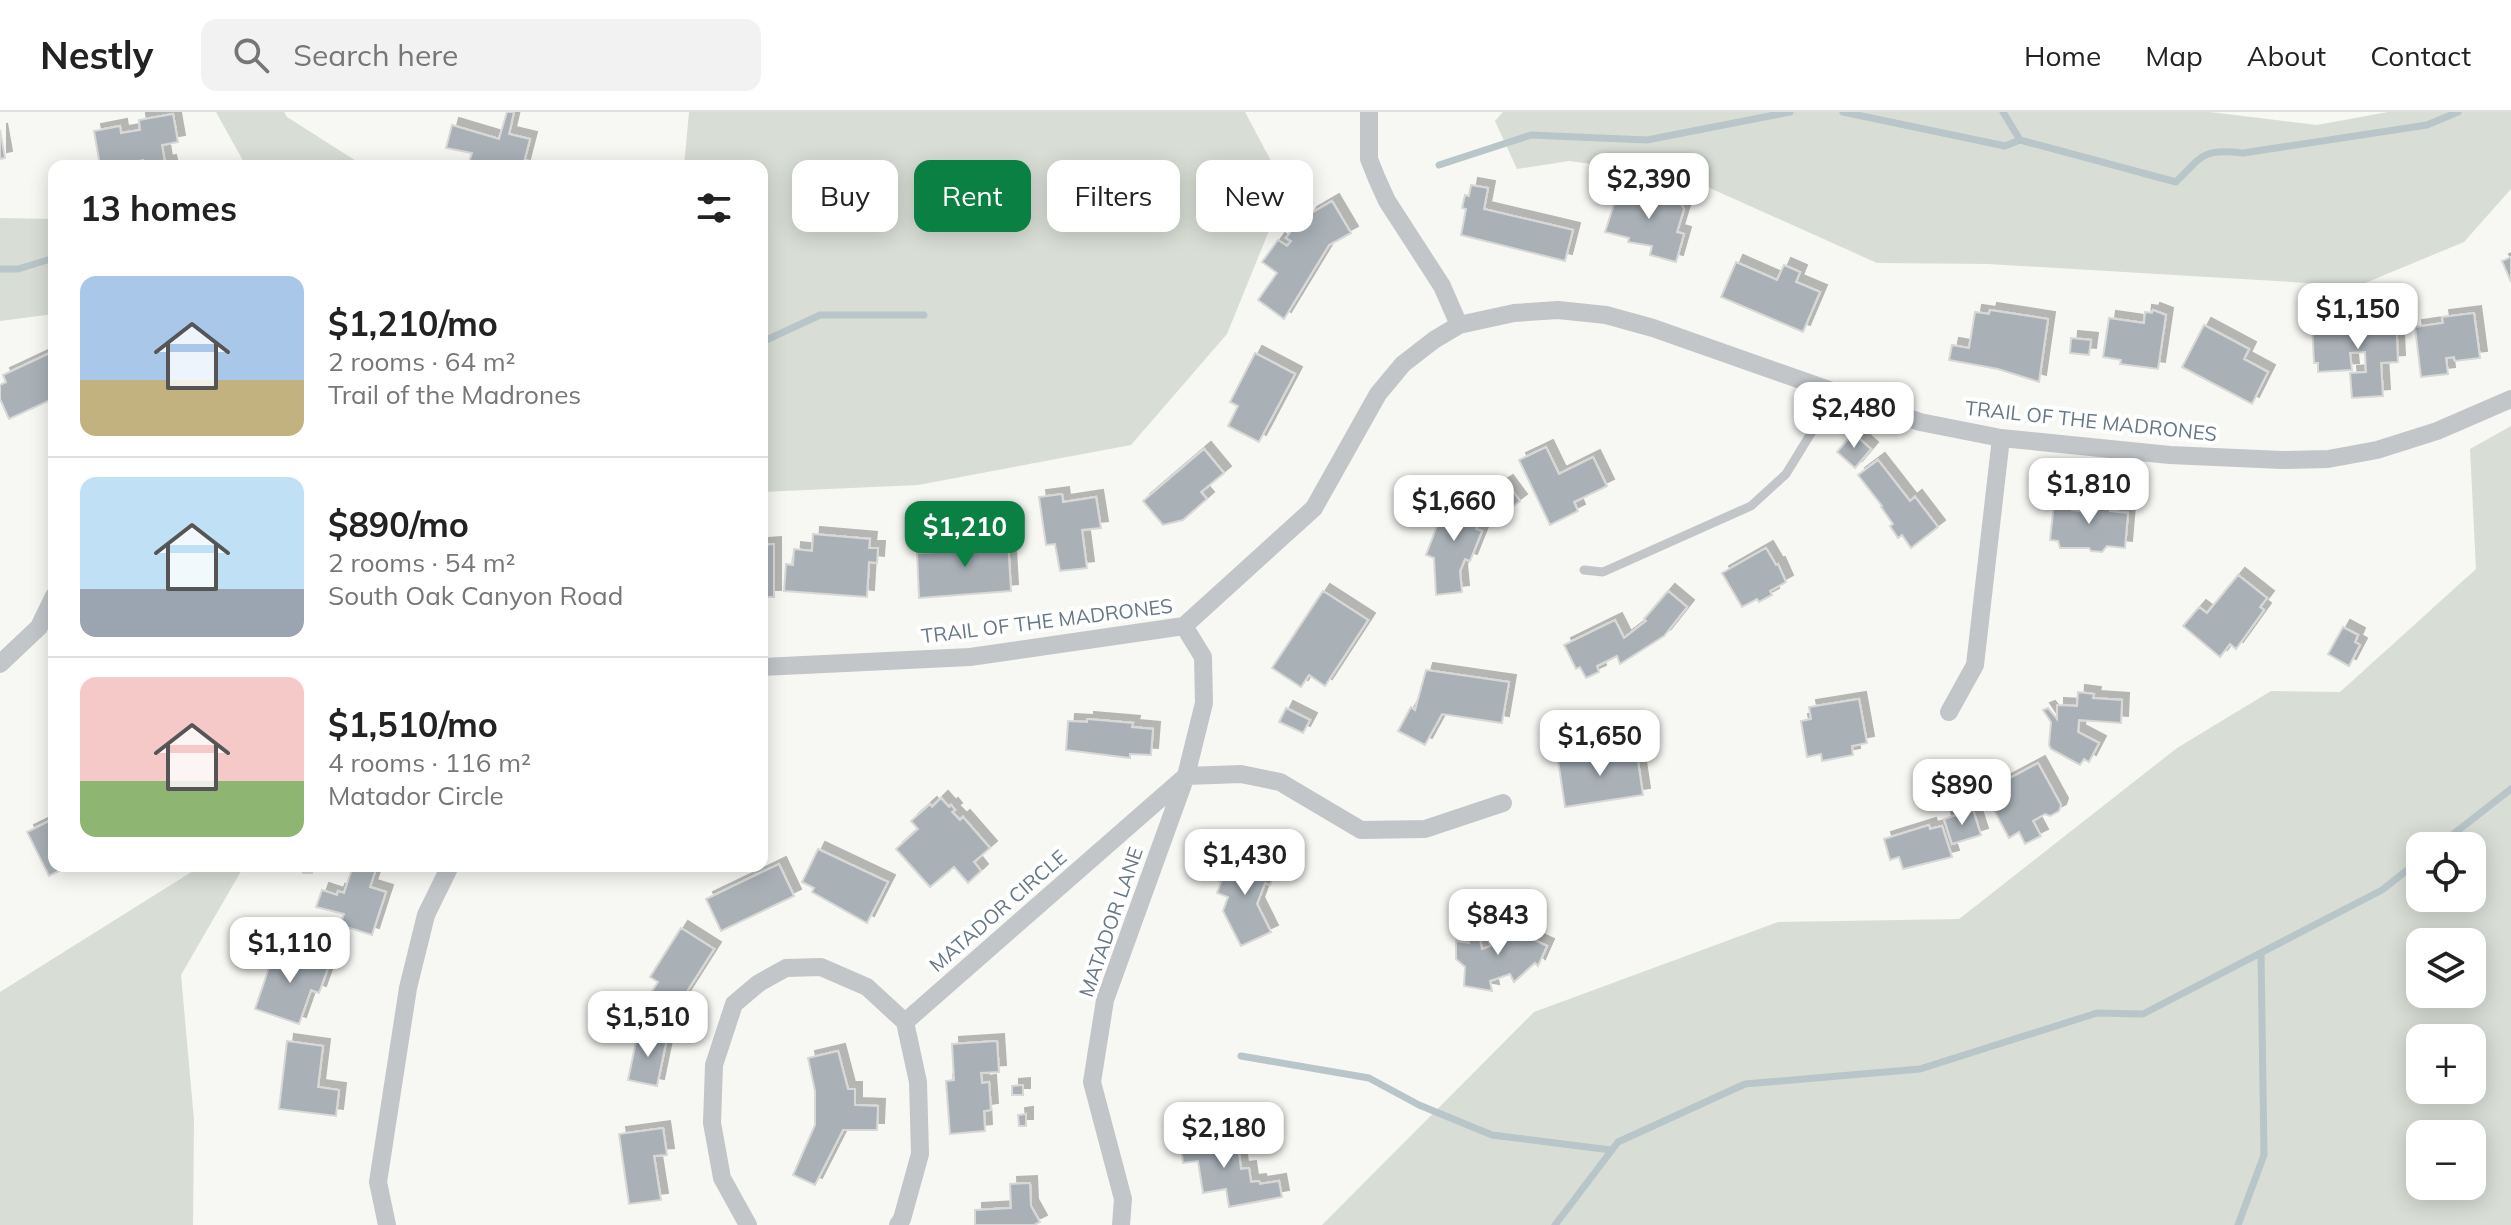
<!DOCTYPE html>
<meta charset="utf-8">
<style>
:root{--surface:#fff;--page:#f2f2f2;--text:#222;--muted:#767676;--line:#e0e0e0;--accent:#0b8043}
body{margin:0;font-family:Mulish,sans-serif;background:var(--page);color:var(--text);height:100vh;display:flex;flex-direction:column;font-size:30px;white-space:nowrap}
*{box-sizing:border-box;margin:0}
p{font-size:26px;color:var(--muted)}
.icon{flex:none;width:44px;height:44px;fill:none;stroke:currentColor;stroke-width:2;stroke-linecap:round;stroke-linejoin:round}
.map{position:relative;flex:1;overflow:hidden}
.side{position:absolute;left:48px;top:48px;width:720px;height:712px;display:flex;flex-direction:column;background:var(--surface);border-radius:16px;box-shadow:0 4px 20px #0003}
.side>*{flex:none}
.hud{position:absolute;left:792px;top:48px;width:760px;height:72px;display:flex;gap:16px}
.fabs{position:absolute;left:2406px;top:720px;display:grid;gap:16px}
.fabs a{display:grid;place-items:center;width:80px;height:80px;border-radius:16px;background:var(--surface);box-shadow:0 4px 20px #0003;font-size:40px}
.price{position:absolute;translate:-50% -68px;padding:0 18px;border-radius:16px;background:#fff;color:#222;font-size:26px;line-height:52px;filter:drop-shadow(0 2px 4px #0008)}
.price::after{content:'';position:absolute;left:50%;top:48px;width:24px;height:18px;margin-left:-12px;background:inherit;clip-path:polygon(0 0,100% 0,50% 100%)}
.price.selected{background:var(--accent);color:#fff}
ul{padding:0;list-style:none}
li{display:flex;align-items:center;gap:24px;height:200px;padding:0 32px}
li+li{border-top:2px solid var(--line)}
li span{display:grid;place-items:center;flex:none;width:224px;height:160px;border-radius:16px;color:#555}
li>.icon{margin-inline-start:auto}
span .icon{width:96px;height:96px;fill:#fffc;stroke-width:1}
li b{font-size:34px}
h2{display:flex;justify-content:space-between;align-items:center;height:96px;padding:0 32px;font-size:34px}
.chip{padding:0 28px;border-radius:16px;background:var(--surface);box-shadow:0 4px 20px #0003;font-size:28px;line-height:72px}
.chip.selected{background:var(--accent);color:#fff}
header{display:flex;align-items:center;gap:48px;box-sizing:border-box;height:112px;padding:0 40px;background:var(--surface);border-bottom:2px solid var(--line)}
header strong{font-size:38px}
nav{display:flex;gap:44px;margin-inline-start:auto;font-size:28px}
.search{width:560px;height:72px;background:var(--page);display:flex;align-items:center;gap:20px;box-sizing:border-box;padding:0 28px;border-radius:16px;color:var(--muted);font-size:30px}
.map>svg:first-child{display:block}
.green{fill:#d8ded5;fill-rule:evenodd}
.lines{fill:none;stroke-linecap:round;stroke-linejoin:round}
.stream{stroke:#b8c5c9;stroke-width:7}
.building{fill:#a9b1b7;stroke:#d8d8d6;stroke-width:2;filter:url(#shadow)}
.lane{stroke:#c2c6c9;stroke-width:9}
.street{stroke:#c2c6c9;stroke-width:18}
.labels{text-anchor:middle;stroke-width:8;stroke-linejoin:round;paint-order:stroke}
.street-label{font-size:20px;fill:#667885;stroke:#fff}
</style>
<header>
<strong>Nestly</strong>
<div class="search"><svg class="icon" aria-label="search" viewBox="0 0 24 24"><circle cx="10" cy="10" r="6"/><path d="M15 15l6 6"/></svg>Search here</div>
<nav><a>Home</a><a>Map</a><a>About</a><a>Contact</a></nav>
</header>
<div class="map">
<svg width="2511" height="1113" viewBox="0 0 2511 1113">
<defs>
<filter id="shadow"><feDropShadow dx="7" dy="-7" stdDeviation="0" flood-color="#0004"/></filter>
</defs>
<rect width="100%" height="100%" fill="#f7f7f4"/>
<path class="green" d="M216,0H284L287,5L364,54H246Z
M689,0H1245L1286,77L1227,222L1131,333L918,373L762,380V54H684Z
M1503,0H2210L2317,13L2388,0H2511V77L2464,130L2358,174L1988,152L1877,151L1683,64L1569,49L1517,57L1495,9Z
M0,106L54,107V202L0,209Z
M2511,314V1113H1322L1534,900L1778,810L1959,807L2177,636L2271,579L2340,580L2476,457L2470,337ZM2472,734V786H2420V734ZM2420,830H2472V882H2420ZM2472,926V978H2420V926ZM2472,1022V1074H2420V1022Z
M201,754H244L181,863L194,1008L193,1113H0V880Z"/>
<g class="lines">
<path class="stream" d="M1843,0L2005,34L2020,28
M2003,0L2020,28L2176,70C2203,43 2203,36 2243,41L2427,13L2458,0
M1439,53L1531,23L1647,28L1790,0
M0,157H18L54,146
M762,230L820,203H924
M2438,734L2511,677
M1241,944L1369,966L1419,993L1492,1023L1611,1038
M1555,1113L1618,1030L1745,972L1920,957L2097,901L2143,902L2382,778L2420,748
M2238,1113L2264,1043L2261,841"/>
</g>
<path class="building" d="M507,0H514L509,22L530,27L523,54L494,50L493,54H471L472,51L469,50L472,41L446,36L452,13L499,27Z
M173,2L178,30L162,33L165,51L169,50L170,54H144L143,48L139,49V54H131L130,50L124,51L125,54H100L94,19L120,14L121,21L140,18L139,8Z
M0,18L5,46L0,47Z
M1471,73L1488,76L1484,97L1573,118L1565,149L1461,123L1466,97L1462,96L1465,83L1469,84Z
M1635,75L1677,86L1684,97L1677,120L1684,122L1676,150L1650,143L1652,134L1628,130L1629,126L1605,120L1617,83L1626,78L1634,80Z
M1332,89L1351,121L1329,133L1284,207L1258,188L1277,161L1262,150L1278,128L1287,134L1291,129L1286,126L1300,107L1305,111L1310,102Z
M2511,145V170L2502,149Z
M1736,150L1777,168L1784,153L1800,160L1796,170L1820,180L1803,220L1721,185Z
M1990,198L2048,207L2039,270L1998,257L1949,248L1952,233L1969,236L1975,200L1989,202Z
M2153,198L2166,203L2158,257L2120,252L2121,248L2103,245L2109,206L2144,211L2145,200L2152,201Z
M2474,201L2480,246L2455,249L2454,245L2446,246L2448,262L2421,265L2415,215L2443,211L2442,205Z
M2396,203L2398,250L2381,251L2383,284L2352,286L2350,261L2366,260L2365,240L2350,241L2352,258L2318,260V251H2314L2312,213L2375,210V204Z
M2204,213L2249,237L2244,247L2268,260L2252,292L2182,255Z
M2071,226L2091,228L2089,243L2070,241Z
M54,239V301L48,289L9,307L0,287V273L6,270L3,263Z
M1255,241L1295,262L1259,330L1228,314L1238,294L1230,290Z
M1853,321L1871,337L1855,356L1837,340Z
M1546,335L1559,362L1593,345L1607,374L1574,390L1578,399L1550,413L1519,348Z
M1204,337L1224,361L1201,380L1207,387L1183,408L1163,413L1143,389Z
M1878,348L1910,389L1915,385L1938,415L1911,436L1902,423L1898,426L1890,414L1893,412L1881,395L1882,394L1858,363Z
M1506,370L1520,389L1512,395L1498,375Z
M1062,382L1063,390L1096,385L1101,416L1082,418L1087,456L1060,459L1055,432L1046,433L1039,385Z
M1449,382L1485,396L1476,417L1482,419L1470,449L1465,447L1460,459L1462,480L1436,483L1434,446L1426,443Z
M2081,385L2111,389L2110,399L2128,401L2125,436L2107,434L2102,440L2091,439L2089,436H2060L2058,429L2050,428L2054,391L2073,393L2072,398L2079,399Z
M813,422L870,427L869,436H878L877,451L869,450L867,485L784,479L786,452L793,453L794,437L812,439Z
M1008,428L1011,479L919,486L917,441L941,440L940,431Z
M774,432V485H762V433Z
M1766,436L1776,453L1778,452L1786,470L1770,479L1772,483L1759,490L1757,487L1742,495L1722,461Z
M2238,463L2267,486L2260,495L2264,498L2236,537L2230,532L2220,545L2183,514L2199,495L2207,501Z
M1323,479L1368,508L1325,574L1309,563L1301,575L1272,556Z
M1668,479L1687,495L1664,524L1620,552L1617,544L1597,554L1599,560L1586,566L1580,555L1576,557L1564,533L1615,508L1624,526L1646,509L1644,507Z
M2343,515L2358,523L2355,530L2360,533L2349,554L2328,542Z
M1426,558L1509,570L1502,611L1442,602L1425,633L1398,619L1411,595L1415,598Z
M2078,580L2094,582L2093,586L2122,588L2121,611L2079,608L2078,620L2099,631L2089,650L2084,647L2080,653L2051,637L2049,633L2051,610L2043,598L2048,596L2057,607V593L2077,594Z
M1859,587L1867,631L1852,634L1853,643L1822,649L1821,642L1807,645L1801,609L1811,607L1809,595Z
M1286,596L1310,608L1303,621L1279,610Z
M1087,607L1133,611L1132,615L1153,617L1151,643L1130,642V646L1066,638L1068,609L1087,610Z
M1636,636L1643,683L1565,695L1558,648Z
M2038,651L2061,693L2059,699L2050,704L2045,702L2033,709L2041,724L2025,732L2019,720L2009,726L1984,680Z
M941,686L949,695L951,693L955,698L952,700L960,708L963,705L990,736L974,750L981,759L968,771L954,755L930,775L896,737L918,717L911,709L930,692L932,695Z
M1973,698L1981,723L1952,732L1944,707Z
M53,707L54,754H69L49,764L27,720Z
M1929,713L1930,717L1942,714L1952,745L1903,757L1899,745L1890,748L1884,727Z
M818,737L888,770L867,811L812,780L814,776L802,770Z
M1239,742L1277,756L1270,773L1265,771L1257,792L1271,820L1241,834L1223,799L1228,785L1217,781L1221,770L1217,768L1223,751L1234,756Z
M779,752L794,784L721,819L706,787Z
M302,754H311L312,761H303Z
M353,754H377L370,775L386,780L372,823L340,813L344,802L316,795L322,778L337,783L338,779L344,781Z
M1495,814L1505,822L1508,815L1547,834L1538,854L1535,851L1514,870L1510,862L1490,869L1492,879L1464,874L1465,855L1456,847V829L1469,831V826L1480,828L1482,837L1491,834L1485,822Z
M681,816L714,837L672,903L647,887L658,870L650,865Z
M276,835L329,853L319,881L311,878L299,912L255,897Z
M638,920L667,926L657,974L628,968Z
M287,929L323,934L318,975L339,978L336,1004L279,997Z
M997,929L999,960L981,961L982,971L989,970L991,998L984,999L985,1019L950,1022L946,969L954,968L952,932Z
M838,939L848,977H855V993L878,994L877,1018H843L815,1073L793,1063L815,1013V979L808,946Z
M1023,973V983H1012V974Z
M1026,1002V1014H1019L1018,1003Z
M1207,1015L1210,1037L1238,1033L1241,1057L1249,1056L1251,1070L1259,1069L1260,1072L1279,1069L1282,1085L1229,1095L1226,1077L1203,1081L1198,1049L1183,1051L1179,1020Z
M663,1016L667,1043L654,1044L661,1088L629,1092L619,1022Z
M1030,1071L1031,1094L1040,1110L1034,1113H975V1098L1011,1096L1010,1072Z"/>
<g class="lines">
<path class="lane" d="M1584,458L1603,460L1751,394L1786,362L1835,282"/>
<path class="street" d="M1369,0V47L1377,67L1387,89L1442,174L1459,213
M0,552L39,515L54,484
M762,555L970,545L1184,514L1314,396L1378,282L1403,252L1434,228L1459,213L1514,201L1558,198L1606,203L1653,216L1920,310L2001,326L2170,343L2282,348L2328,347L2377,338L2437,319L2511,287
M1949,600L1975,553L2001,326
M905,910L1186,664L1204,591L1203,545L1184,514
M387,1113L378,1070L408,876L426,803L450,754
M748,1113L722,1066L712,1011L714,953L734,892L759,871L786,856L821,855L867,875L905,910L918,970L920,1042L902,1107L898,1113
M1121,1113L1123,1087L1092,970L1105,888L1186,664L1241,662L1280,670L1361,718L1425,717L1503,691"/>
</g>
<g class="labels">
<g class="street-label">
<text transform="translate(2091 309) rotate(6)" y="7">TRAIL OF THE MADRONES</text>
<text transform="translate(1047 509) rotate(-7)" y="7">TRAIL OF THE MADRONES</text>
<text transform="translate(998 799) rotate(-41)" y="7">MATADOR CIRCLE</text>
<text transform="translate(1111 810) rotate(-71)" y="7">MATADOR LANE</text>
</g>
</g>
</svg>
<div class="fabs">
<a><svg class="icon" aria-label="locate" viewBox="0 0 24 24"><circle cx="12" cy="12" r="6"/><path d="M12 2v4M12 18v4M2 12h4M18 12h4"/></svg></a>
<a><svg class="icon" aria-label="layers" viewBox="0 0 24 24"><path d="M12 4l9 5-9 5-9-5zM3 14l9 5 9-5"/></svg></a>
<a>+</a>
<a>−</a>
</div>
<b class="price" style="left:1649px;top:109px">$2,390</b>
<b class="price" style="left:2358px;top:239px">$1,150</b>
<b class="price" style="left:1854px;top:338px">$2,480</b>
<b class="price" style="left:2089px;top:414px">$1,810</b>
<b class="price" style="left:1454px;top:431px">$1,660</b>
<b class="price selected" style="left:965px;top:457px">$1,210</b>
<b class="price" style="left:1600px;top:666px">$1,650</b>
<b class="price" style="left:1962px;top:715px">$890</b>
<b class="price" style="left:1245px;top:785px">$1,430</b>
<b class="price" style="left:1498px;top:845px">$843</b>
<b class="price" style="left:290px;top:873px">$1,110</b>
<b class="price" style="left:648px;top:947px">$1,510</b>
<b class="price" style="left:1224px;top:1058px">$2,180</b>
<div class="hud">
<a class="chip">Buy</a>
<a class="chip selected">Rent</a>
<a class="chip">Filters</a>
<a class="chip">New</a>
</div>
<section class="side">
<h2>13 homes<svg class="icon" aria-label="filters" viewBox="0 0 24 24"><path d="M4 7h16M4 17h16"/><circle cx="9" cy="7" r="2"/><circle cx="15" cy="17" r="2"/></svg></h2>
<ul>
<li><span style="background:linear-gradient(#a9c7e8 65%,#c2b280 0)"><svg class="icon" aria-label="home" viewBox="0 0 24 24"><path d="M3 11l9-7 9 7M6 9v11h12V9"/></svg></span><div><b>$1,210/mo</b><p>2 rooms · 64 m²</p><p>Trail of the Madrones</p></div></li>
<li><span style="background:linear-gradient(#bfe0f5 70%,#9aa5b1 0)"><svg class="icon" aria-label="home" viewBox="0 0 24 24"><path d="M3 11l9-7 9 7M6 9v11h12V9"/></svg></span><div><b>$890/mo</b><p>2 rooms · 54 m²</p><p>South Oak Canyon Road</p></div></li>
<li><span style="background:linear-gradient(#f6c9c9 65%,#8fb573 0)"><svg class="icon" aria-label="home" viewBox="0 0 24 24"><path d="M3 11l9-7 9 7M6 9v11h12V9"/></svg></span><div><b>$1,510/mo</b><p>4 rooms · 116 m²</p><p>Matador Circle</p></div></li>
</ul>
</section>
</div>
